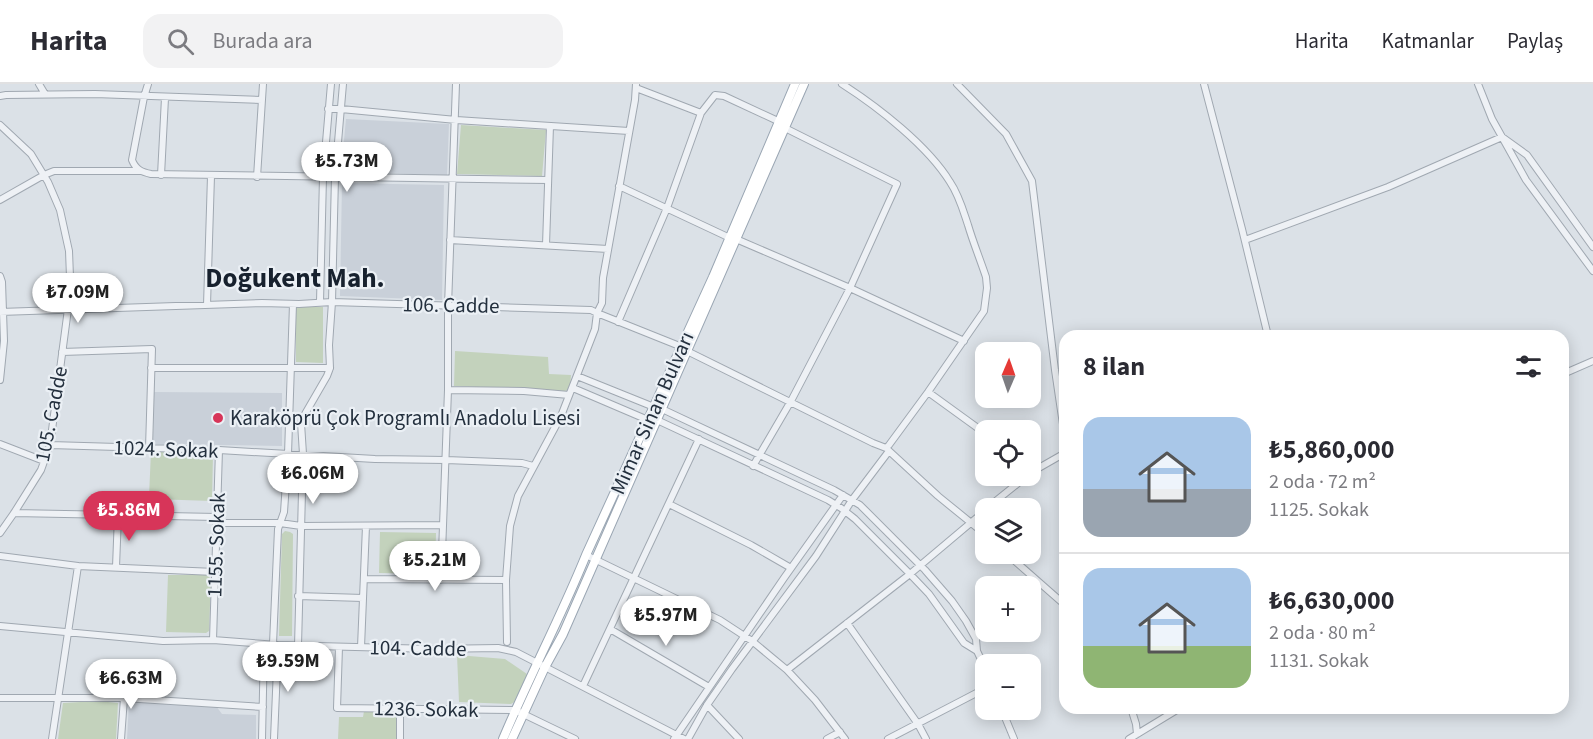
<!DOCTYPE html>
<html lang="tr">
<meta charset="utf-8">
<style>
:root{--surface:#fff;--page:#f2f2f3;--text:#2b2b33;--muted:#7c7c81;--line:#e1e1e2;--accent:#d73559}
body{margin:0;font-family:"Source Sans 3",sans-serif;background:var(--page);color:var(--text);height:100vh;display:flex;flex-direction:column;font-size:22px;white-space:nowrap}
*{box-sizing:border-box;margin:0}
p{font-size:20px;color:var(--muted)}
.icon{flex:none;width:33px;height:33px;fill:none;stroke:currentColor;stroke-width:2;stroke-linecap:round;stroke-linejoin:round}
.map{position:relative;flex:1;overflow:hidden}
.drawer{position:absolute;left:1059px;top:246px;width:510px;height:384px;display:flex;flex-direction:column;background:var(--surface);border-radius:18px;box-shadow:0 3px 15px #0003}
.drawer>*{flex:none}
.needle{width:39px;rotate:2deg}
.buttons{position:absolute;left:975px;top:258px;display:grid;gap:12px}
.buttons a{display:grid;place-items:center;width:66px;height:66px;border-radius:12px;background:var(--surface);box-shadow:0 3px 15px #0003;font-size:30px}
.price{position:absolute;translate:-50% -51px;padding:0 14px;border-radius:21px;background:#fff;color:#222;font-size:20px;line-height:39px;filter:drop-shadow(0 2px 3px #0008)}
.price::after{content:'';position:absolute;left:50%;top:36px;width:18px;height:14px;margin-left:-9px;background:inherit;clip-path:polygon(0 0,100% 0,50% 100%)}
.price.selected{background:var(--accent);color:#fff}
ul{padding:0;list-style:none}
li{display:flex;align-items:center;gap:18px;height:150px;padding:0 24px}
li+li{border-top:2px solid var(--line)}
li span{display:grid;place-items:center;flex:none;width:168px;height:120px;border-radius:18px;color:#555}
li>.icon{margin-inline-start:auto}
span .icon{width:72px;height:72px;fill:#fffc;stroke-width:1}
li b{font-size:26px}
h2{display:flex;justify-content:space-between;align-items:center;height:72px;padding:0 24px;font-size:26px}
header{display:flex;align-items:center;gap:36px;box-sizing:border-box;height:84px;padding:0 30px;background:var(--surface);border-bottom:2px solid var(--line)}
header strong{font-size:28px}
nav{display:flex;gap:33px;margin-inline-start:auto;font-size:21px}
.search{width:420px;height:54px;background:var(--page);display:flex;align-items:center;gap:15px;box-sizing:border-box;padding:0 21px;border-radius:18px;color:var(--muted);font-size:22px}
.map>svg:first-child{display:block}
.built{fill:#c9d0d9}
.green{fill:#c3d2bc}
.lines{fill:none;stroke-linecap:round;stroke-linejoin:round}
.minor-casing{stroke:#a0a8b1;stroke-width:8}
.major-casing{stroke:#9aa6b3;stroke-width:10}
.minor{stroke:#eef1f5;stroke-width:6}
.major{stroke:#fff;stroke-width:8}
.poi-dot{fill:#d73559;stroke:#ebf0f5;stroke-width:2}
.labels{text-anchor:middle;stroke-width:4.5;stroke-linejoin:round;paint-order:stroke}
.street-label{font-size:21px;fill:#24303e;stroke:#ebf0f5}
.poi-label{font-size:21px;fill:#24303e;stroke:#ebf0f5;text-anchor:start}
.district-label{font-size:27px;font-weight:bold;fill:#17212e;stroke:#ebf0f5}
</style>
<header>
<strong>Harita</strong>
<div class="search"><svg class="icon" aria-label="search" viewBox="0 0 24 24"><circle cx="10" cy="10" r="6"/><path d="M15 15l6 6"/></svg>Burada ara</div>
<nav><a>Harita</a><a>Katmanlar</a><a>Paylaş</a></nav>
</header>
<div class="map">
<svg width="1593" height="655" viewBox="0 0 1593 655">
<rect width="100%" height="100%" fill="#dbe1e7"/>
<path class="built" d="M346,35L449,40L447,91L341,88Z
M342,99L444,101L442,216L340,212Z
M154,308L282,309V362L153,360Z
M129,618L216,622L222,630L256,631V655H127Z"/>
<path class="green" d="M461,41L546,46L542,92L457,90Z
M296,223H323V279L296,278Z
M455,267L548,273L549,290L571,291L570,305L565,307L454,302Z
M151,367L213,370L212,417L152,415L149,413Z
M285,447L290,448L293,450L292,552H279L282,450Z
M380,448L436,449L435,490L379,489Z
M168,491H207L211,495L209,547L206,549L166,548Z
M457,571L505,575L527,590L518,616L511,620L459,618Z
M98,617L118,619L116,655H58L63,619Z
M364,627L397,628V655H338L339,633H363Z"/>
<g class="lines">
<g class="minor-casing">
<path id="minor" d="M39,0L45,10
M148,0L144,13L132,76C136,86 142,88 151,90L548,96
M957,0L1006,50L1032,97L1055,286L1065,354
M1204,0L1242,145L1268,252
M1478,0L1492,35L1526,96L1593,187
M636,4L701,29
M0,12L6,11L95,10L262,16
M328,25H341L456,36L629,47
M0,41L31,70L48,98L60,126L69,167L70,193L68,225L50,361L41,386L14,429L0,449
M161,91L165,14
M257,93L263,0
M619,102L730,154
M0,116L44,91L54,87H139
M736,155L850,204L964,257
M450,156L608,165
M1245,156L1388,103L1502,53L1527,71L1593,163
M546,161L550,42
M0,192L2,198L4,257L0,296
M320,218L323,93L331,0
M207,221L211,92
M0,228L262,219L299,220L332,218L591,226L597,229L682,263
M618,238L667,124L701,29L715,11L724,12L780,38
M687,267L873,359L886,364L889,361L928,308L984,227L987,204L986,193C980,175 973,158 968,141C963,126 959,111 950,98C928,62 878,23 842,0
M62,268L152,265L149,364
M151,284H330L329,261L332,218L335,93L343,0
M1563,290L1593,277
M577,292L654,323
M573,304L648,336
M448,306L524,307L569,311
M928,308L986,350
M657,336L828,416L841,424L855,435L908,488L929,510L964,559L977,567L976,555L966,537L952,517L925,486L860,421L834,406L662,325
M0,360L44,377
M50,361L219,366L375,375L446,376L522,379L533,382
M888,366L938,412L986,451
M753,382L791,317L850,204L897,100L785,44
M1030,389L1065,369
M669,420L751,461L791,484
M987,424L1027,392
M14,429L217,433
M217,439H280L301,442L443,441
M1007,470L1065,521
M586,471L720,536L752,557L787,586L815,616L845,655
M0,472L78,482L215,488
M116,483L118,431
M364,495L506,496
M441,496L448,306V222L456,0
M298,512L363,514
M847,539L918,640L926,655
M0,542L163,557L213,556L278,561L433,565L498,564L516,568L545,583L684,655
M610,545L709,603
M213,556L219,366
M507,558L506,496L510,442L518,412L561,332L588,263L595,245L597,229L602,219L603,194L635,16L636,0
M273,560L278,445L284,428L288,370L293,220
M298,562L303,370L301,339L305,330L327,292L330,284
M339,563L337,624L515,626L575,655
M361,563L366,442
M977,567L986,586
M787,586L910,490L986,426
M583,602L699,355
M0,614H124L263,623
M707,621L739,655
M1131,624L1136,640L1137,650
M1002,626L1014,655
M52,655L78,482
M121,655L124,614
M262,655L264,560
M274,655L278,561
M400,655V625
M674,655L784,494L843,411
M688,655L707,621L732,585L816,472L852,416L889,367
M827,655L840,648
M888,655L986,604
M1129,655L1180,624"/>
</g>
<g class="major-casing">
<path id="major" d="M503,655C529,593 561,533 586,471L713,193L795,0
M512,655L545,583L563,550L804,0"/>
</g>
<use href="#minor" class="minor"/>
<use href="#major" class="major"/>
</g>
<circle class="poi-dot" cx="218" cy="334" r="6"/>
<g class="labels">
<g class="street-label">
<text transform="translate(451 221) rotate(1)" y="7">106. Cadde</text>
<text transform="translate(652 329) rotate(-66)" y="7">Mimar Sinan Bulvarı</text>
<text transform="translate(51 330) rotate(-79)" y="7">105. Cadde</text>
<text transform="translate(166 365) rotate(2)" y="7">1024. Sokak</text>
<text transform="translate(216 461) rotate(-88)" y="7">1155. Sokak</text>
<text transform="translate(418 564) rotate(1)" y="7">104. Cadde</text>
<text transform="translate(426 625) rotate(1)" y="7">1236. Sokak</text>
</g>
<g class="poi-label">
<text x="230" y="341">Karaköprü Çok Programlı Anadolu Lisesi</text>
</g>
<g class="district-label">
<text x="295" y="203">Doğukent Mah.</text>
</g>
</g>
</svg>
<div class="buttons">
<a><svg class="needle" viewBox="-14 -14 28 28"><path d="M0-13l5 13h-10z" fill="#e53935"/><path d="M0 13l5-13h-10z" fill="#7c7c81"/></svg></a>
<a><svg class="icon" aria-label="locate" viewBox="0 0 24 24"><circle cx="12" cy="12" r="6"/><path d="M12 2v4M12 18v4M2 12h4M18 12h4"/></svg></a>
<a><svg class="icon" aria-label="layers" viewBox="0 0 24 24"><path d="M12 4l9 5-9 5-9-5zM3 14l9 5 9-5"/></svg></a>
<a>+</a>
<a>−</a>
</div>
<b class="price" style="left:347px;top:109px">₺5.73M</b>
<b class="price" style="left:78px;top:240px">₺7.09M</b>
<b class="price" style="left:313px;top:421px">₺6.06M</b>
<b class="price selected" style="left:129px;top:458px">₺5.86M</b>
<b class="price" style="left:435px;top:508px">₺5.21M</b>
<b class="price" style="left:666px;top:563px">₺5.97M</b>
<b class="price" style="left:288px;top:609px">₺9.59M</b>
<b class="price" style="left:131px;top:626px">₺6.63M</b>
<section class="drawer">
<h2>8 ilan<svg class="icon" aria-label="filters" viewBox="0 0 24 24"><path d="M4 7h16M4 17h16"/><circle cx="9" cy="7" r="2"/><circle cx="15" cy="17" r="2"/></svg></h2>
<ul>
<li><span style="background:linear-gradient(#a9c7e8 60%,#9aa5b1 0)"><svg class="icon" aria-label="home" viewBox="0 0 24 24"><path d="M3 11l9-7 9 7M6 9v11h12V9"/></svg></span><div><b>₺5,860,000</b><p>2 oda · 72 m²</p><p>1125. Sokak</p></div></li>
<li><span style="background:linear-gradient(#a9c7e8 65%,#8fb573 0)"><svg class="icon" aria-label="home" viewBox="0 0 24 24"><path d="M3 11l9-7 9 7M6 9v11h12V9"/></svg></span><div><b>₺6,630,000</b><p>2 oda · 80 m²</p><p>1131. Sokak</p></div></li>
</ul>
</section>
</div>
